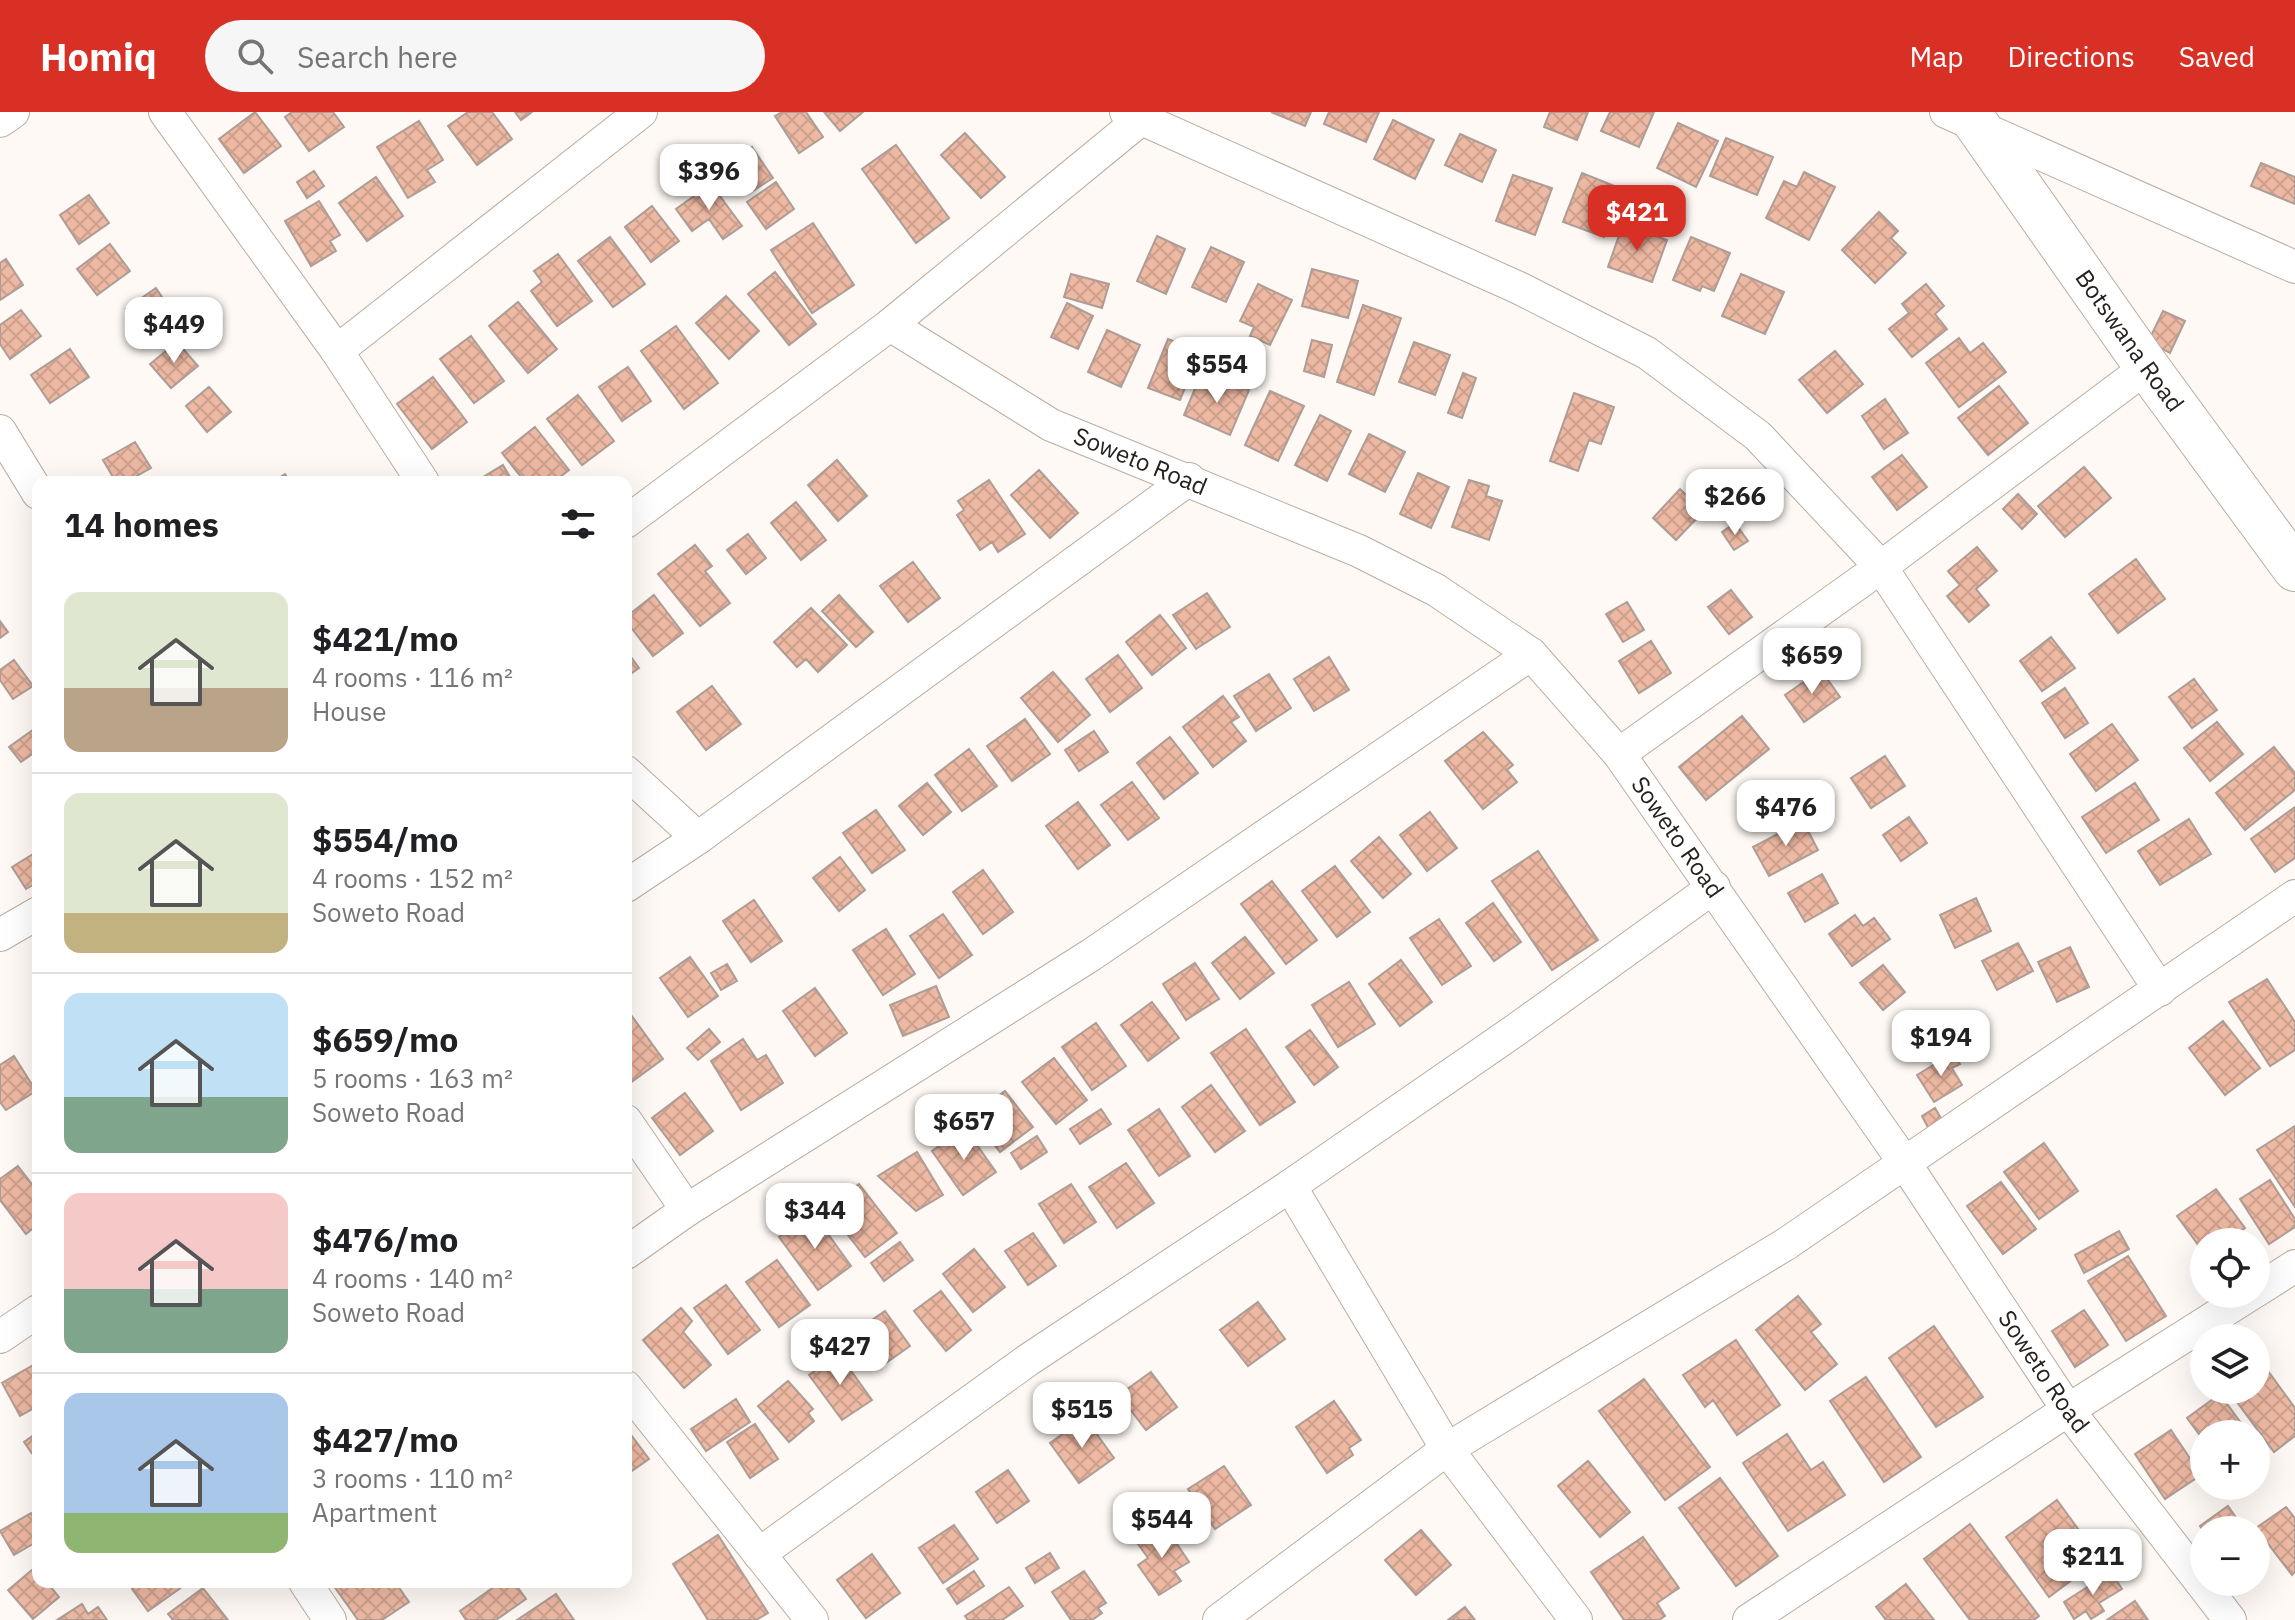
<!DOCTYPE html>
<meta charset="utf-8">
<style>
:root{--surface:#fff;--page:#f6f6f6;--text:#202124;--muted:#757577;--line:#e0e0e0;--accent:#d93025}
body{margin:0;font-family:"IBM Plex Sans",sans-serif;background:var(--page);color:var(--text);height:100vh;display:flex;flex-direction:column;font-size:30px;white-space:nowrap}
*{box-sizing:border-box;margin:0}
p{font-size:26px;color:var(--muted)}
.icon{flex:none;width:44px;height:44px;fill:none;stroke:currentColor;stroke-width:2;stroke-linecap:round;stroke-linejoin:round}
.map{position:relative;flex:1;overflow:hidden}
.details{position:absolute;left:32px;top:364px;width:600px;height:1112px;display:flex;flex-direction:column;background:var(--surface);border-radius:16px;box-shadow:0 8px 32px #0002}
.details>*{flex:none}
.controls{position:absolute;left:2190px;top:1116px;display:grid;gap:16px}
.controls a{display:grid;place-items:center;width:80px;height:80px;border-radius:50%;background:var(--surface);box-shadow:0 8px 32px #0002;font-size:40px}
.price{position:absolute;translate:-50% -68px;padding:0 18px;border-radius:16px;background:#fff;color:#222;font-size:26px;line-height:52px;filter:drop-shadow(0 2px 4px #0008)}
.price::after{content:'';position:absolute;left:50%;top:48px;width:24px;height:18px;margin-left:-12px;background:inherit;clip-path:polygon(0 0,100% 0,50% 100%)}
.price.selected{background:var(--accent);color:#fff}
ul{padding:0;list-style:none}
li{display:flex;align-items:center;gap:24px;height:200px;padding:0 32px}
li+li{border-top:2px solid var(--line)}
li span{display:grid;place-items:center;flex:none;width:224px;height:160px;border-radius:16px;color:#555}
li>.icon{margin-inline-start:auto}
span .icon{width:96px;height:96px;fill:#fffc;stroke-width:1}
li b{font-size:34px}
h2{display:flex;justify-content:space-between;align-items:center;height:96px;padding:0 32px;font-size:34px}
header{display:flex;align-items:center;gap:48px;box-sizing:border-box;height:112px;padding:0 40px;background:var(--accent);color:#fff}
header strong{font-size:38px}
nav{display:flex;gap:44px;margin-inline-start:auto;font-size:28px}
.search{width:560px;height:72px;background:var(--page);display:flex;align-items:center;gap:20px;box-sizing:border-box;padding:0 28px;border-radius:44px;color:var(--muted);font-size:30px}
.map>svg:first-child{display:block}
.building{fill:url(#building-cross-hatch);stroke:#ad9d96;stroke-width:2}
.lines{fill:none;stroke-linecap:round;stroke-linejoin:round}
.street-casing{stroke:#baada2;stroke-width:34}
.secondary-casing{stroke:#baada2;stroke-width:46}
.street{stroke:#fff;stroke-width:32}
.secondary{stroke:#fff;stroke-width:44}
.labels{text-anchor:middle;stroke-width:6;stroke-linejoin:round;paint-order:stroke}
.street-label{font-size:24px;fill:#26211d;stroke:#fff}
</style>
<header>
<strong>Homiq</strong>
<div class="search"><svg class="icon" aria-label="search" viewBox="0 0 24 24"><circle cx="10" cy="10" r="6"/><path d="M15 15l6 6"/></svg>Search here</div>
<nav><a>Map</a><a>Directions</a><a>Saved</a></nav>
</header>
<div class="map">
<svg width="2295" height="1508" viewBox="0 0 2295 1508">
<defs>
<pattern id="building-cross-hatch" width="8" height="8" patternUnits="userSpaceOnUse" patternTransform="scale(2)"><rect width="8" height="8" fill="#eeb9a3"/><path d="M0 0l8 8M0 8l8-8" fill="none" stroke="#cc9f8c"/></pattern>
</defs>
<rect width="100%" height="100%" fill="#fef9f4"/>
<path class="building" d="M255,0L281,34L244,61L219,27Z
M292,0H333L344,15L309,39L285,5Z
M468,0H492L512,27L477,53L448,14Z
M515,0H532L521,8Z
M782,0H806L823,25L799,41L775,4Z
M824,0H863L840,19Z
M1271,0H1311L1305,14Z
M1329,0H1379L1366,30L1324,12Z
M1550,0H1588L1577,28L1544,15Z
M1610,0H1654L1639,35L1601,19Z
M1393,8L1434,28L1415,67L1374,47Z
M419,9L443,48L427,58L435,70L408,86L377,35Z
M1678,11L1718,29L1696,75L1657,56Z
M965,21L1005,65L981,86L941,43Z
M1460,22L1496,38L1482,70L1445,53Z
M1726,26L1773,45L1757,83L1710,64Z
M896,33L949,106L916,131L862,57Z
M752,35L773,66L748,82L728,52Z
M2261,51L2295,65V92L2251,74Z
M314,59L324,74L307,86L297,70Z
M1804,60L1835,75L1809,128L1766,106L1784,69L1797,75Z
M1582,61L1622,77L1604,125L1563,110Z
M1513,63L1552,76L1535,123L1496,109Z
M376,65L403,104L367,129L339,91Z
M776,70L794,97L766,117L747,90Z
M711,72L742,114L723,127L709,107L692,119L676,97Z
M89,83L109,111L79,132L60,103Z
M319,89L340,123L330,129L336,139L311,154L285,109Z
M652,94L679,129L651,150L625,115Z
M1879,100L1898,119L1891,126L1906,141L1875,171L1842,138Z
M813,111L854,173L812,201L771,138Z
M1623,112L1667,128L1652,170L1608,155Z
M1157,124L1185,137L1166,182L1137,169Z
M610,125L645,172L613,195L578,149Z
M1691,125L1730,141L1714,179L1702,174L1700,179L1673,168Z
M110,132L130,159L97,183L77,157Z
M1211,135L1244,150L1226,190L1192,175Z
M558,142L592,189L557,214L531,179L542,170L534,159Z
M6,147L23,173L0,188V151Z
M1312,157L1358,169L1348,206L1302,194Z
M775,160L816,212L789,233L748,182Z
M1071,162L1109,172L1102,196L1064,185Z
M1741,162L1784,180L1765,222L1722,204Z
M1258,172L1292,188L1270,233L1250,224L1254,215L1240,209Z
M1926,172L1944,194L1935,202L1947,217L1912,245L1889,217L1909,201L1902,192Z
M156,176L175,205L146,225L126,197Z
M726,184L759,219L729,247L696,211Z
M518,190L557,237L528,261L489,214Z
M1067,191L1093,204L1078,237L1051,225Z
M1363,193L1401,206L1374,283L1337,270Z
M21,198L41,224L10,247L0,232V213Z
M2163,199L2185,209L2170,241L2148,230Z
M676,214L718,271L684,297L641,239Z
M1107,218L1140,233L1121,275L1088,260Z
M471,224L504,269L474,291L440,247Z
M1959,226L1970,241L1983,231L2006,260L1959,295L1926,251Z
M1168,227L1188,235L1185,244L1196,249L1180,288L1148,276Z
M1312,228L1332,233L1324,265L1304,259Z
M177,230L198,254L171,276L150,252Z
M1414,230L1450,243L1435,283L1399,270Z
M70,237L89,265L50,291L31,263Z
M1835,239L1863,272L1827,301L1799,268Z
M628,255L651,289L622,309L599,275Z
M1463,261L1476,266L1462,306L1448,301Z
M433,265L467,310L432,337L397,292Z
M1199,267L1220,276L1224,267L1249,278L1230,323L1184,303Z
M1999,274L2028,311L1988,343L1958,306Z
M209,275L231,300L207,320L186,294Z
M1270,279L1304,294L1278,349L1245,333Z
M1574,281L1614,295L1601,332L1589,328L1578,359L1550,349Z
M578,283L614,329L582,353L547,307Z
M1885,287L1908,321L1884,337L1862,304Z
M1320,303L1351,319L1327,369L1295,353Z
M535,315L569,358L553,370H525L502,341Z
M1369,322L1405,340L1385,380L1349,362Z
M135,330L151,356L126,370H116L103,348Z
M1902,343L1927,375L1897,398L1872,365Z
M837,348L867,384L838,409L808,373Z
M503,353L513,370H475Z
M2084,355L2111,386L2065,425L2038,394Z
M1039,358L1078,401L1050,426L1011,383Z
M1418,361L1449,375L1431,416L1400,402Z
M285,362L290,370H272Z
M989,368L1025,422L998,440L992,430L980,438L957,403L964,398L958,389Z
M1469,368L1489,374L1486,384L1502,389L1489,428L1452,415Z
M1680,377L1703,400L1676,428L1653,406Z
M2018,382L2037,402L2022,417L2003,397Z
M796,390L826,428L801,448L771,411Z
M1735,411L1748,429L1734,438L1722,420Z
M748,422L766,446L746,462L727,438Z
M695,433L712,454L705,459L730,491L700,514L658,462Z
M1977,435L1997,459L1976,477L1989,493L1969,510L1947,484L1960,473L1948,459Z
M2136,447L2165,487L2118,521L2089,482Z
M913,450L940,486L908,510L880,474Z
M1731,478L1752,505L1729,522L1708,495Z
M1207,481L1230,515L1196,537L1173,503Z
M654,483L683,521L653,544L626,509V505Z
M839,483L873,520L856,535L822,499Z
M1627,490L1644,518L1623,530L1606,502Z
M811,496L847,533L818,560L806,547L797,555L774,530Z
M1160,503L1186,536L1152,563L1126,530Z
M0,509L8,520L0,526Z
M2051,525L2075,556L2042,579L2020,549Z
M1651,529L1671,561L1639,581L1619,549Z
M626,538L639,556L626,565Z
M1118,543L1142,576L1110,600L1086,567Z
M1329,545L1349,578L1314,599L1294,567Z
M14,548L33,574L13,587L0,568V558Z
M1821,558L1840,585L1804,610L1785,583Z
M1053,560L1090,603L1058,630L1021,586Z
M1269,562L1291,596L1256,619L1234,584Z
M2194,567L2217,598L2192,616L2169,585Z
M712,574L741,612L706,638L677,600Z
M2065,576L2088,611L2065,626L2042,591Z
M1223,584L1239,605L1231,610L1246,629L1213,655L1183,615Z
M1742,604L1769,637L1706,688L1679,655Z
M1025,607L1050,642L1012,669L987,634Z
M2217,610L2243,642L2210,669L2184,636Z
M2112,612L2138,648L2096,679L2070,642Z
M34,617L38,622V638L21,650L9,635Z
M1094,619L1108,640L1079,659L1065,638Z
M1483,620L1513,653L1507,658L1517,670L1483,697L1445,649Z
M1170,625L1198,661L1164,687L1137,651Z
M2274,635L2295,661V678L2245,718L2216,681Z
M969,637L997,674L962,699L935,663Z
M1885,644L1905,674L1871,696L1851,666Z
M1132,670L1159,706L1128,728L1101,693Z
M927,671L951,700L923,723L899,694Z
M2135,671L2159,708L2106,741L2082,705Z
M1078,690L1110,733L1078,757L1046,714Z
M2295,695V746L2275,760L2251,727Z
M876,698L905,738L872,761L843,721Z
M1430,700L1457,736L1427,759L1400,723Z
M1909,705L1927,731L1901,749L1883,723Z
M2189,707L2211,742L2160,773L2138,739Z
M1803,709L1818,738L1769,764L1753,735Z
M1379,725L1411,762L1383,786L1351,749Z
M38,739V770L26,777L12,755Z
M1538,739L1598,828L1552,858L1492,769Z
M840,745L865,778L839,799L813,766Z
M1335,754L1370,800L1337,825L1302,779Z
M983,758L1013,800L983,822L953,780Z
M1822,762L1838,791L1805,810L1788,781Z
M1272,769L1317,828L1286,852L1241,792Z
M1976,786L1991,819L1955,836L1940,803Z
M754,788L782,829L751,850L723,809Z
M1493,791L1521,830L1494,849L1466,811Z
M943,802L972,843L939,866L910,824Z
M1855,803L1863,814L1874,806L1890,827L1852,854L1829,822Z
M1439,807L1471,854L1442,873L1410,826Z
M886,817L915,862L883,883L853,838Z
M1245,825L1274,861L1240,887L1212,851Z
M2018,831L2033,859L1997,878L1982,849Z
M2070,835L2089,875L2057,890L2038,850Z
M690,845L718,884L688,905L660,866Z
M1401,848L1432,890L1400,914L1369,872Z
M1195,851L1219,887L1186,908L1163,872Z
M727,852L737,869L721,878L711,861Z
M1883,853L1905,880L1883,898L1860,871Z
M2267,867L2295,910V938L2270,954L2229,890Z
M1349,870L1375,912L1338,935L1312,893Z
M936,874L949,905L903,924L890,893Z
M815,876L847,921L815,944L783,899Z
M1152,890L1179,926L1148,949L1121,913Z
M626,896L663,947L626,974Z
M2223,909L2260,956L2225,983L2189,936Z
M1096,911L1126,954L1092,978L1062,935Z
M709,917L720,930L698,948L687,936Z
M1246,917L1295,990L1260,1013L1211,941Z
M1310,918L1338,955L1314,973L1286,935Z
M743,927L757,948L766,943L783,971L741,998L711,949Z
M1953,941L1960,952L1952,956L1962,973L1934,990L1917,963Z
M14,944L36,979L6,998L0,990V953Z
M1054,946L1087,988L1056,1012L1022,970Z
M1211,973L1245,1019L1215,1040L1182,995Z
M1005,979L1033,1015L1000,1040L972,1004Z
M685,981L713,1019L680,1043L652,1006Z
M1935,996L1945,1013L1931,1021L1922,1004Z
M1101,997L1111,1012L1080,1032L1070,1017Z
M1159,997L1190,1044L1159,1064L1128,1018Z
M2295,1014V1095L2257,1038Z
M965,1016L996,1060L963,1083L932,1039Z
M1037,1024L1047,1040L1021,1057L1011,1041Z
M2044,1031L2078,1079L2039,1107L2004,1060Z
M917,1040L943,1083L916,1099L878,1064Z
M1126,1051L1154,1091L1117,1116L1089,1075Z
M18,1054L38,1080V1112L26,1122L0,1088V1067Z
M2270,1068L2295,1107V1115L2269,1132L2240,1087Z
M2001,1070L2036,1117L2003,1142L1967,1094Z
M859,1072L897,1121L865,1145L827,1096Z
M1071,1072L1096,1110L1064,1131L1039,1092Z
M2216,1077L2245,1116L2226,1130H2204V1141L2177,1104Z
M813,1101L851,1154L818,1178L779,1125Z
M2119,1119L2129,1137L2084,1161L2075,1143Z
M1033,1121L1056,1154L1028,1173L1005,1139Z
M900,1130L913,1148L884,1169L871,1151Z
M974,1137L1005,1175L973,1200L943,1162Z
M2128,1144L2166,1204L2126,1229L2088,1169Z
M777,1148L810,1193L779,1215L746,1170Z
M726,1173L760,1218L728,1242L694,1196Z
M941,1179L971,1218L946,1239L914,1199Z
M1798,1184L1821,1212L1811,1220L1837,1252L1805,1278L1756,1218Z
M1258,1190L1285,1227L1248,1254L1220,1218Z
M681,1196L692,1209L683,1220L711,1253L684,1276L643,1228Z
M2084,1198L2108,1233L2075,1255L2052,1219Z
M885,1199L910,1234L880,1255L855,1220Z
M1934,1214L1983,1285L1936,1315L1889,1246Z
M1736,1228L1780,1293L1737,1323L1713,1288L1705,1295L1683,1263Z
M839,1242L872,1288L842,1308L809,1263Z
M35,1252L38,1257V1294L20,1304L2,1271Z
M2263,1252L2295,1296V1324L2274,1340L2228,1278H2256V1257Z
M1151,1260L1177,1295L1146,1318L1119,1283Z
M1866,1265L1921,1345L1884,1370L1830,1289Z
M1644,1267L1710,1355L1665,1388L1599,1299Z
M788,1269L813,1297L808,1301L814,1309L789,1330L758,1294Z
M2220,1282L2249,1322H2204V1329L2187,1306Z
M736,1287L750,1310L706,1339L691,1317Z
M1334,1289L1361,1328L1349,1336L1353,1343L1327,1361L1296,1315Z
M1085,1306L1114,1346L1079,1371L1050,1331Z
M755,1312L778,1347L750,1366L727,1330Z
M626,1316L649,1347L626,1363Z
M2171,1318L2201,1363L2165,1387L2135,1342Z
M38,1320V1350L24,1330Z
M1787,1322L1811,1358L1823,1350L1845,1383L1788,1419L1743,1351Z
M2256,1332L2266,1345L2256,1352Z
M1588,1349L1630,1400L1600,1425L1558,1374Z
M1224,1354L1251,1393L1215,1417L1188,1377Z
M1008,1358L1029,1389L997,1411L976,1380Z
M1720,1366L1778,1444L1736,1474L1679,1396Z
M2057,1388L2100,1447L2049,1485L2006,1425Z
M2228,1394L2242,1414L2237,1418H2204V1420L2200,1414Z
M2286,1395L2295,1406V1460L2292,1463L2256,1416Z
M31,1401L38,1413V1429L14,1443L0,1419Z
M1970,1412L2039,1504L2034,1508H1970L1924,1447Z
M954,1413L978,1447L943,1471L919,1436Z
M1165,1414L1189,1450L1174,1459L1181,1469L1159,1483L1138,1453L1148,1446L1138,1432Z
M1421,1418L1451,1453L1416,1483L1385,1448Z
M718,1423L768,1501L756,1508H708L673,1452Z
M1643,1425L1679,1476L1657,1491L1665,1504L1659,1508H1624L1591,1460Z
M1050,1441L1059,1456L1035,1471L1026,1456Z
M872,1442L900,1481L866,1506L837,1468Z
M38,1453V1470H55L50,1474L59,1485L33,1507L8,1478Z
M974,1459L984,1474L957,1492L947,1477Z
M1084,1459L1106,1491L1098,1496L1102,1501L1092,1508H1071L1052,1480Z
M2111,1460L2122,1477L2099,1491L2104,1499L2091,1507L2086,1499L2074,1507L2064,1490Z
M140,1470H189L148,1499L132,1477Z
M331,1470H395L409,1490L382,1508H358Z
M501,1470H514L526,1487L496,1508H466L460,1499Z
M1906,1472L1934,1508H1886L1876,1495Z
M1009,1475L1023,1494L1002,1508H968L965,1504Z
M203,1476L228,1508H173L168,1502Z
M556,1482L574,1508H517Z
M2135,1489L2148,1508H2107Z
M82,1492L88,1502L98,1495L107,1508H57Z
M1465,1495L1475,1508H1448Z"/>
<g class="lines">
<g class="street-casing">
<g id="street">
<path d="M165,0L337,239L423,370"/>
<path d="M1126,0L1519,176L1647,241L1758,324L1881,455L2160,878"/>
<path d="M1946,0L2295,155"/>
<path d="M0,9L13,0"/>
<path id="s1" d="M890,213L1051,313L1359,439L1436,478L1531,542L1619,642L1904,1050L2068,1298L2230,1508"/>
<path d="M337,239L641,0"/>
<path d="M0,319L38,381"/>
<path d="M626,410L890,213L1141,7"/>
<path d="M1619,642L1881,455L2147,255"/>
<path d="M626,660L698,726"/>
<path d="M626,774L698,726L1189,367"/>
<path d="M0,823L38,801"/>
<path d="M626,1009L687,1098"/>
<path d="M1290,1074L1517,917L1714,775"/>
<path d="M626,1141L687,1098L1091,843L1531,542"/>
<path d="M2256,1179L2295,1154"/>
<path d="M0,1225L38,1199"/>
<path d="M626,1275L812,1508"/>
<path d="M759,1442L1028,1248L1290,1074L1447,1337L1576,1508"/>
<path d="M305,1470L330,1508"/>
<path d="M1219,1508L1447,1337L1786,1132L2295,784"/>
<path d="M1749,1508L2068,1298L2251,1182"/>
</g>
</g>
<g class="secondary-casing">
<g id="secondary">
<path id="s2" d="M1968,0L2147,255L2295,457"/>
</g>
</g>
<use href="#street" class="street"/>
<use href="#secondary" class="secondary"/>
</g>
<g class="labels">
<g class="street-label">
<text dy="8" stroke="none"><textPath href="#s2" startOffset="280">Botswana Road</textPath></text>
<text dy="8" stroke="none"><textPath href="#s1" startOffset="286">Soweto Road</textPath></text>
<text dy="8" stroke="none"><textPath href="#s1" startOffset="958">Soweto Road</textPath></text>
<text dy="8" stroke="none"><textPath href="#s1" startOffset="1606">Soweto Road</textPath></text>
</g>
</g>
</svg>
<div class="controls">
<a><svg class="icon" aria-label="locate" viewBox="0 0 24 24"><circle cx="12" cy="12" r="6"/><path d="M12 2v4M12 18v4M2 12h4M18 12h4"/></svg></a>
<a><svg class="icon" aria-label="layers" viewBox="0 0 24 24"><path d="M12 4l9 5-9 5-9-5zM3 14l9 5 9-5"/></svg></a>
<a>+</a>
<a>−</a>
</div>
<b class="price" style="left:709px;top:100px">$396</b>
<b class="price selected" style="left:1637px;top:141px">$421</b>
<b class="price" style="left:174px;top:253px">$449</b>
<b class="price" style="left:1217px;top:293px">$554</b>
<b class="price" style="left:1735px;top:425px">$266</b>
<b class="price" style="left:1812px;top:584px">$659</b>
<b class="price" style="left:1786px;top:736px">$476</b>
<b class="price" style="left:1941px;top:966px">$194</b>
<b class="price" style="left:964px;top:1050px">$657</b>
<b class="price" style="left:815px;top:1139px">$344</b>
<b class="price" style="left:840px;top:1275px">$427</b>
<b class="price" style="left:1082px;top:1338px">$515</b>
<b class="price" style="left:1162px;top:1448px">$544</b>
<b class="price" style="left:2093px;top:1485px">$211</b>
<section class="details">
<h2>14 homes<svg class="icon" aria-label="filters" viewBox="0 0 24 24"><path d="M4 7h16M4 17h16"/><circle cx="9" cy="7" r="2"/><circle cx="15" cy="17" r="2"/></svg></h2>
<ul>
<li><span style="background:linear-gradient(#dfe7d0 60%,#b9a48a 0)"><svg class="icon" aria-label="home" viewBox="0 0 24 24"><path d="M3 11l9-7 9 7M6 9v11h12V9"/></svg></span><div><b>$421/mo</b><p>4 rooms · 116 m²</p><p>House</p></div></li>
<li><span style="background:linear-gradient(#dfe7d0 75%,#c2b280 0)"><svg class="icon" aria-label="home" viewBox="0 0 24 24"><path d="M3 11l9-7 9 7M6 9v11h12V9"/></svg></span><div><b>$554/mo</b><p>4 rooms · 152 m²</p><p>Soweto Road</p></div></li>
<li><span style="background:linear-gradient(#bfe0f5 65%,#7fa58c 0)"><svg class="icon" aria-label="home" viewBox="0 0 24 24"><path d="M3 11l9-7 9 7M6 9v11h12V9"/></svg></span><div><b>$659/mo</b><p>5 rooms · 163 m²</p><p>Soweto Road</p></div></li>
<li><span style="background:linear-gradient(#f6c9c9 60%,#7fa58c 0)"><svg class="icon" aria-label="home" viewBox="0 0 24 24"><path d="M3 11l9-7 9 7M6 9v11h12V9"/></svg></span><div><b>$476/mo</b><p>4 rooms · 140 m²</p><p>Soweto Road</p></div></li>
<li><span style="background:linear-gradient(#a9c7e8 75%,#8fb573 0)"><svg class="icon" aria-label="home" viewBox="0 0 24 24"><path d="M3 11l9-7 9 7M6 9v11h12V9"/></svg></span><div><b>$427/mo</b><p>3 rooms · 110 m²</p><p>Apartment</p></div></li>
</ul>
</section>
</div>
